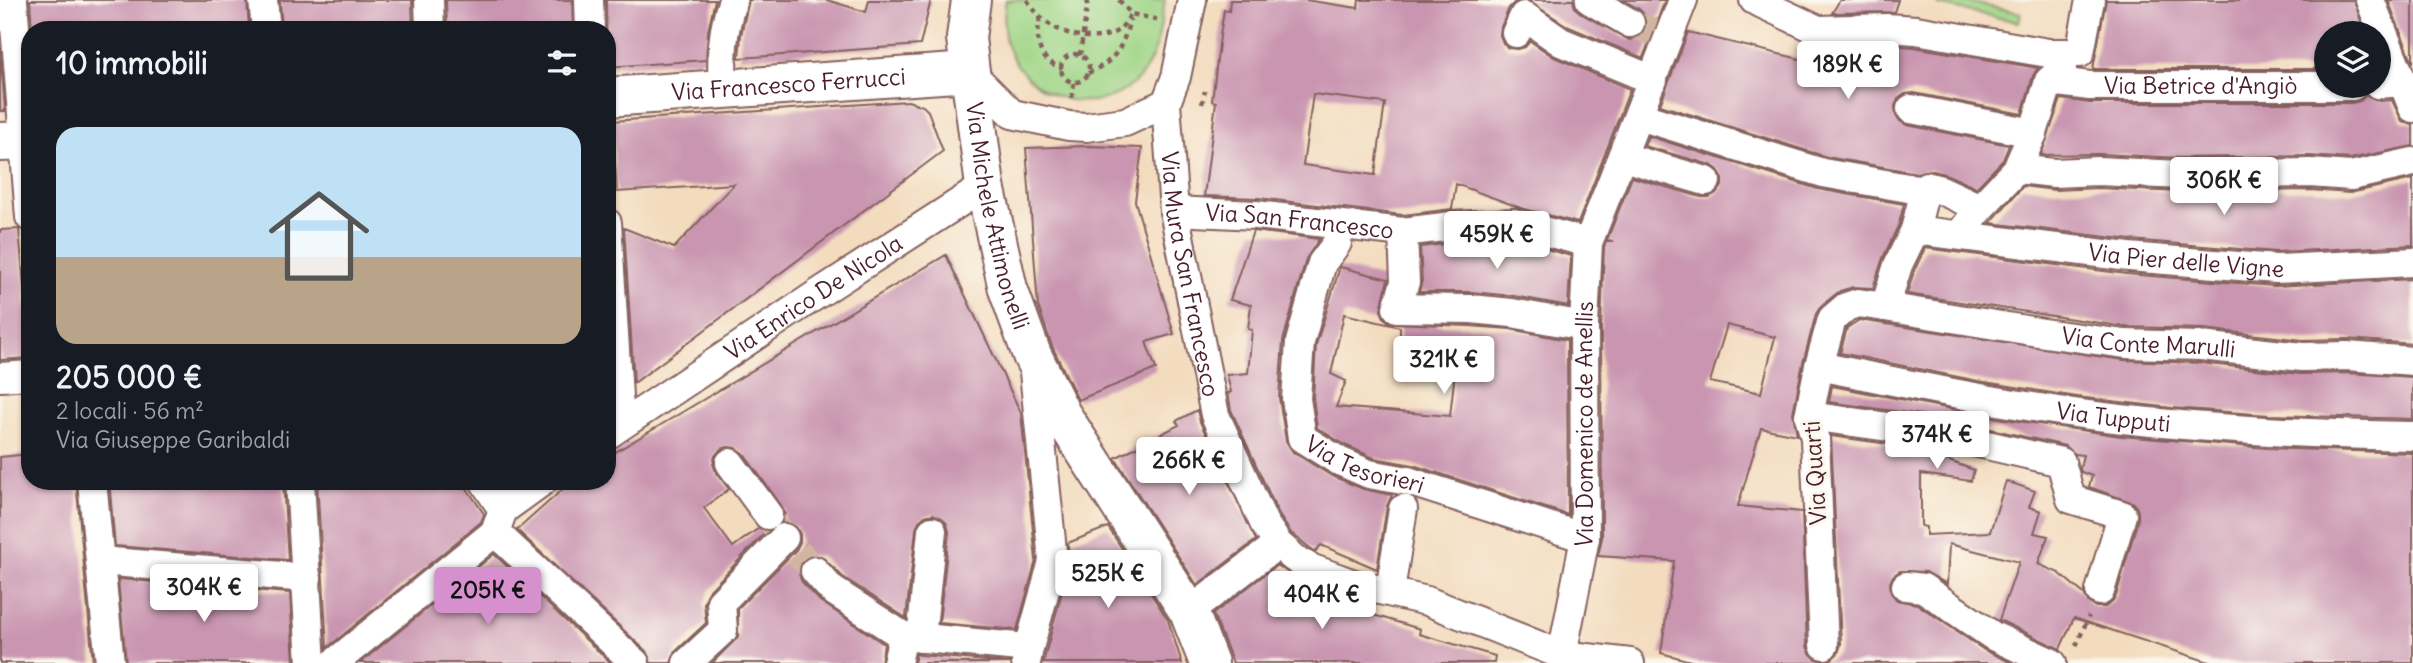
<!DOCTYPE html>
<html lang="it">
<meta charset="utf-8">
<style>
:root{--surface:#171b24;--page:#242831;--text:#f1f3f6;--muted:#9ea1a6;--line:#363941;--accent:#d690ce}
body{margin:0;font-family:Delius,sans-serif;background:var(--page);color:var(--text);height:100vh;display:flex;flex-direction:column;font-size:26px;white-space:nowrap}
*{box-sizing:border-box;margin:0}
p{font-size:23px;color:var(--muted)}
.icon{flex:none;width:38px;height:38px;fill:none;stroke:currentColor;stroke-width:2;stroke-linecap:round;stroke-linejoin:round}
.map{position:relative;flex:1;overflow:hidden}
.drawer{position:absolute;left:21px;top:21px;width:595px;height:469px;display:flex;flex-direction:column;background:var(--surface);border-radius:28px;box-shadow:0 2px 5px #0004}
.drawer>*{flex:none}
.tools{position:absolute;left:2314px;top:21px;display:grid;gap:14px}
.tools a{display:grid;place-items:center;width:77px;height:77px;border-radius:50%;background:var(--surface);box-shadow:0 2px 5px #0004;font-size:35px}
.price{position:absolute;translate:-50% -60px;padding:0 16px;border-radius:7px;background:#fff;color:#222;font-size:23px;line-height:46px;filter:drop-shadow(0 2px 4px #0008)}
.price::after{content:'';position:absolute;left:50%;top:42px;width:21px;height:16px;margin-left:-10px;background:inherit;clip-path:polygon(0 0,100% 0,50% 100%)}
.price.current{background:var(--accent);color:#111}
ul{padding:0;list-style:none}
li{display:grid;align-content:center;gap:14px;height:371px;padding:0 35px}
li+li{border-top:2px solid var(--line)}
li span{display:grid;place-items:center;height:217px;border-radius:21px;color:#555}
li>.icon{margin-inline-start:auto}
span .icon{width:126px;height:126px;fill:#fffc;stroke-width:1}
li b{font-size:30px}
h2{display:flex;justify-content:space-between;align-items:center;height:84px;padding:0 35px;font-size:30px}
.map>svg:first-child{display:block}
.green{fill:#9ed485;stroke:#747a58;stroke-width:2}
.building{fill:#c995b0;fill-rule:evenodd}
.lines{fill:none;stroke-linecap:round;stroke-linejoin:round}
.street-tunnel{stroke:#d1b5a1;stroke-width:28;stroke-dasharray:28 14;stroke-linecap:butt}
.street-casing{stroke:#85615e;stroke-width:32}
.secondary-casing{stroke:#85615e;stroke-width:42}
.path{stroke:#85615e;stroke-width:4.5;stroke-dasharray:5 5;stroke-linecap:butt}
.street{stroke:#fff;stroke-width:28}
.secondary{stroke:#fff;stroke-width:38}
.labels{text-anchor:middle;stroke-width:6;stroke-linejoin:round;paint-order:stroke}
.street-label{font-size:23px;fill:#4a1f2b;stroke:#fbf7ec}
</style>
<div class="map">
<svg width="2413" height="663" viewBox="0 0 2413 663">
<rect width="100%" height="100%" fill="#fbf7ec"/>
<filter id="ink" filterUnits="userSpaceOnUse"><feTurbulence type="fractalNoise" baseFrequency=".0143" numOctaves="2"/><feDisplacementMap in="SourceGraphic" scale="14" xChannelSelector="R" yChannelSelector="G"/><feConvolveMatrix kernelMatrix="1 2 1 2 8 2 1 2 1" color-interpolation-filters="sRGB"/></filter>
<filter id="wash" filterUnits="userSpaceOnUse"><feTurbulence type="fractalNoise" baseFrequency=".00686" numOctaves="4" result="noise"/><feDisplacementMap in="SourceGraphic" scale="28" xChannelSelector="R" yChannelSelector="G"/><feGaussianBlur stdDeviation="1.57" result="paint"/><feColorMatrix in="noise" values="0 0 0 0 0 0 0 0 0 0 0 0 0 0 0 0 0 1.4 0 .05"/><feComposite in="paint" operator="in"/></filter>
<g filter="url(#wash)">
<rect width="100%" height="100%" fill="#f3dbbe"/>
<path class="green" d="M1006,0H1165C1160,29 1157,64 1133,84C1091,120 1027,97 1008,48C1002,35 1004,14 1006,0Z
M1939,0H1958L2021,13L2019,22L1938,5Z"/>
<g id="blocks">
<path class="building" d="M30,0H247L249,30H32Z
M280,0H412L413,30H282Z
M446,0H572L573,30H447Z
M606,0H715L708,31L706,60L607,67Z
M749,0H827L866,12L869,0H931L920,45L739,58L741,35Z
M1230,0H1305L1358,8L1359,0H1522L1515,2L1509,8L1501,27L1500,35L1503,43L1508,48L1518,49L1525,47L1530,41L1554,57L1630,89L1578,223L1521,208L1456,184L1452,209L1403,215L1258,198L1204,196L1216,102L1212,101L1220,36L1224,10L1229,11ZM1313,94L1385,103L1375,175L1303,165Z
M1527,0H1573L1575,8L1582,14L1629,40L1638,38L1644,32L1647,22L1645,15L1639,9L1623,0H1665L1643,58L1569,27Z
M1840,0H1898L1894,12L1832,13Z
M2106,0H2354L2365,33H2326V69H2093Z
M2388,0H2413V63Z
M1688,32L1808,61L1813,46L1887,45L1914,47L2038,68L2033,76L2022,114L1914,93L1905,94L1898,99L1895,106L1896,115L1900,121L1907,125L2009,145L2003,160L1976,188L1948,175L1930,170L1917,173L1827,157L1660,105Z
M0,47L5,111H0Z
M2366,95L2379,101L2392,100L2402,121L2413,124V146L2350,159L2310,156L2181,158L2099,154L2041,155L2061,99L2090,103H2352L2360,101Z
M908,101L923,106L928,111L943,151L634,383L624,228L674,248L734,184L617,192L612,121Z
M1648,136L1818,189L1904,204L1899,224L1883,258L1873,288L1853,287L1840,291L1821,306L1816,314L1803,363L1793,413L1797,435L1761,428L1738,506L1802,512L1807,646L1810,653L1816,659L1824,662L1832,659L1838,653L1841,644L1831,436L1910,447L1974,470L1971,481L1921,474V526L1926,527V535L1990,532L2006,481L2035,491L2029,507L2041,511L2034,533L2048,536L2038,564L2059,573L2084,594L2089,603L2096,607H2105L2111,603L2116,596L2138,519V511L2134,503L2089,487L2092,476L2081,472L2080,468L2083,455L2075,454L2065,446L1943,418L1829,402L1832,386L1998,418L2121,436L2267,448L2413,453V663H2212L2074,618L2060,649L1999,620L2019,562L1949,544L1947,584L1926,572L1900,571L1893,576L1890,583L1891,593L1897,600L1917,604L1984,650L2012,663H1698L1661,653L1674,561L1598,556L1602,538L1601,326L1604,247L1606,242H1613L1607,240L1632,177L1701,197H1709L1718,192L1722,186V178L1718,170L1711,165L1644,146ZM1727,325L1775,337L1761,393L1710,382Z
M1088,146L1142,148L1135,201L1174,334L1146,342L1156,369L1078,400L1052,346L1038,306L1026,148Z
M2413,179V245L2276,252L2131,240L1990,223L2023,186L2055,190L2098,188L2181,192L2310,190L2350,193Z
M19,229L30,358L0,360V230Z
M1253,231L1319,239L1306,259L1283,341L1279,398L1286,441L1293,452L1332,476L1363,489L1392,495L1387,506L1377,569L1321,545L1315,552L1291,533L1279,515L1231,410L1228,393L1231,392L1227,375L1248,373L1252,330L1248,329L1251,305L1230,300Z
M1525,243L1571,256L1568,306L1514,296L1471,292H1419L1422,281L1420,247L1445,244Z
M1925,248L2127,274L2275,286L2413,279V344L2348,339L2303,340L2203,329L2126,327L1907,294L1914,271Z
M946,255L1021,413L1036,560L1017,630L939,623L949,532L947,524L942,518L933,514L925,516L919,521L916,529L906,618L843,577L821,556L811,555L803,559L800,565L799,574L802,582L820,601L884,644L881,663H712L738,637V608L796,550L800,542V534L796,527L783,522L785,514L781,505L743,453L736,448L728,447L721,449L715,456L713,464L716,472L729,489L704,508L733,547L759,528L767,531L709,591L704,603L706,623L676,651L671,663H651L646,651L517,530L572,481H607V457Z
M1340,267L1388,279L1381,310L1384,318L1390,323L1470,326L1510,329L1567,340L1568,515L1413,465L1374,458L1347,446L1317,428L1313,398L1316,345ZM1344,314L1400,327V339L1458,345L1450,416L1336,407L1346,381L1331,374Z
M1859,320L2123,360L2200,363L2300,374L2347,373L2413,377V419L2269,415L2172,408L2077,397L1978,381L1840,353L1847,328Z
M1197,410L1200,422L1256,540L1197,585L1115,458L1179,425L1176,421Z
M30,454V481H76L93,663H0V457Z
M109,481H283L288,560L115,546Z
M317,481H462L484,514L481,522L327,648Z
M1108,527L1168,620L1182,663H1043L1069,565L1068,543Z
M494,554L611,663H360Z
M1277,565L1294,577L1292,579L1324,600L1420,629L1419,634L1495,656L1494,663H1233L1213,614Z
M118,579L290,593L294,663H126Z
M916,654L920,655L1010,663H914Z"/>
</g>
</g>
<g filter="url(#ink)">
<use href="#blocks" fill-opacity="0" stroke="#85615e" stroke-width="2"/>
<g class="lines">
<path class="street-tunnel" d="M1630,23L1669,38
M771,520L784,538L815,571"/>
<g class="street-casing">
<g id="street">
<path d="M13,0L30,217"/>
<path d="M263,0L266,30"/>
<path d="M429,0L430,30"/>
<path d="M589,0L590,30"/>
<path d="M1590,0L1630,23"/>
<path d="M1754,0L1818,30L1887,28L1916,30L2048,53H2080L2090,0"/>
<path d="M2370,0L2413,108"/>
<path d="M1516,33L1524,16L1561,42L1653,80"/>
<path d="M970,72L1012,114L1069,126L1086,127L1125,122L1166,103L1176,77L1192,0"/>
<path id="s1" d="M2049,81L2090,86H2352"/>
<path d="M2378,84L2403,82"/>
<path d="M723,89C721,57 722,30 733,0"/>
<path id="s2" d="M1166,103L1174,211L1215,415L1264,523L1278,544L1294,558L1310,568L1354,584L1427,601L1562,655L1630,663"/>
<path d="M1911,109L2033,133"/>
<path d="M1639,116L1823,173L1925,191"/>
<path d="M1623,157L1706,181"/>
<path d="M2017,169L2054,173L2098,171L2181,175L2310,173L2351,176L2413,162"/>
<path d="M1980,208L2017,169L2033,133L2049,81L2062,69"/>
<path id="s3" d="M1174,211L1256,215L1403,232L1452,226L1514,223L1588,243"/>
<path d="M607,223L619,412"/>
<path d="M1403,232L1405,282L1397,308L1471,309L1512,313L1584,326"/>
<path id="s4" d="M1959,235L1980,208L1941,190L1926,186L1915,230L2129,257L2276,269L2413,262"/>
<path id="s5" d="M1337,243L1322,263L1300,342L1296,399L1302,438L1339,461L1369,474L1408,481L1585,538"/>
<path id="s6" d="M1885,307L2044,333L2125,344L2201,346L2302,357L2347,356L2413,361"/>
<path id="s7" d="M1819,366C1888,380 1957,395 2027,406C2154,427 2284,434 2413,436"/>
<path d="M0,377L30,375"/>
<path d="M1809,416L1939,434L2061,462L2071,499L2122,515L2100,591"/>
<path id="s8" d="M607,435L816,295L985,186"/>
<path d="M730,463L768,515"/>
<path d="M92,481L110,663"/>
<path d="M300,481L311,663"/>
<path d="M484,481L503,510"/>
<path d="M503,510L543,481"/>
<path d="M495,532L635,663"/>
<path d="M100,561L307,578"/>
<path d="M815,571L832,590L903,636L1029,648"/>
<path d="M1906,586L1923,588L1993,636L2052,663"/>
<path d="M1390,591L1403,509"/>
<path d="M1189,612L1278,544"/>
<path d="M921,638L932,531"/>
<path d="M1824,645L1815,438L1809,416L1819,366L1832,319L1846,307L1858,303L1885,307L1898,265L1915,230"/>
<path id="s9" d="M1562,655L1585,538L1584,326L1588,243L1683,0"/>
<path d="M334,663L495,532L503,510"/>
<path d="M687,663L723,630L721,602L784,538"/>
<path d="M897,663L903,636"/>
<path d="M1026,663L1029,648L1053,561L1034,372"/>
</g>
</g>
<g class="secondary-casing">
<g id="secondary">
<path id="s10" d="M971,0L966,38L970,72L985,186L1008,289L1032,355L1061,414L1189,612L1209,663"/>
<path id="s11" d="M607,97L970,72"/>
<path d="M0,142L30,141"/>
</g>
</g>
<path class="path" d="M1027,0C1033,9 1040,17 1049,24C1066,36 1099,43 1117,31C1123,28 1127,19 1131,14
M1119,0L1131,14L1160,20
M1040,17C1036,40 1036,60 1062,68
M1061 68a14 14 0 1 1 28 0a14 14 0 1 1-28 0Z
M1080,55L1088,0
M1088,73C1115,62 1123,47 1130,19
M1072,98L1074,82
M1202,104L1205,91
M2076,646L2089,616"/>
<use href="#street" class="street"/>
<use href="#secondary" class="secondary"/>
</g>
</g>
<g class="labels">
<g class="street-label">
<text dy="8" stroke="none"><textPath href="#s11" startOffset="182">Via Francesco Ferrucci</textPath></text>
<text dy="8" stroke="none"><textPath href="#s1" startOffset="152">Via Betrice d'Angiò</textPath></text>
<text dy="8" stroke="none"><textPath href="#s10" startOffset="219">Via Michele Attimonelli</textPath></text>
<text dy="8" stroke="none"><textPath href="#s3" startOffset="126">Via San Francesco</textPath></text>
<text dy="8" stroke="none"><textPath href="#s4" startOffset="411">Via Pier delle Vigne</textPath></text>
<text dy="8" stroke="none"><textPath href="#s2" startOffset="173">Via Mura San Francesco</textPath></text>
<text dy="8" stroke="none"><textPath href="#s8" startOffset="248">Via Enrico De Nicola</textPath></text>
<text dy="8" stroke="none"><textPath href="#s6" startOffset="266">Via Conte Marulli</textPath></text>
<text dy="8" stroke="none"><textPath href="#s7" startOffset="299">Via Tupputi</textPath></text>
<text dy="8" stroke="none"><textPath href="#s9" startOffset="233">Via Domenico de Anellis</textPath></text>
<text dy="8" stroke="none"><textPath href="#s5" startOffset="273">Via Tesorieri</textPath></text>
<text transform="translate(1815 473) rotate(-94)" y="8">Via Quarti</text>
</g>
</g>
</svg>
<div class="tools">
<a><svg class="icon" aria-label="layers" viewBox="0 0 24 24"><path d="M12 4l9 5-9 5-9-5zM3 14l9 5 9-5"/></svg></a>
</div>
<b class="price" style="left:1848px;top:101px">189K €</b>
<b class="price" style="left:2224px;top:217px">306K €</b>
<b class="price" style="left:1497px;top:271px">459K €</b>
<b class="price" style="left:1444px;top:396px">321K €</b>
<b class="price" style="left:1937px;top:471px">374K €</b>
<b class="price" style="left:1189px;top:497px">266K €</b>
<b class="price" style="left:1108px;top:610px">525K €</b>
<b class="price" style="left:204px;top:624px">304K €</b>
<b class="price current" style="left:488px;top:627px">205K €</b>
<b class="price" style="left:1322px;top:631px">404K €</b>
<section class="drawer">
<h2>10 immobili<svg class="icon" aria-label="filters" viewBox="0 0 24 24"><path d="M4 7h16M4 17h16"/><circle cx="9" cy="7" r="2"/><circle cx="15" cy="17" r="2"/></svg></h2>
<ul>
<li><span style="background:linear-gradient(#bfe0f5 60%,#b9a48a 0)"><svg class="icon" aria-label="home" viewBox="0 0 24 24"><path d="M3 11l9-7 9 7M6 9v11h12V9"/></svg></span><div><b>205 000 €</b><p>2 locali · 56 m²</p><p>Via Giuseppe Garibaldi</p></div></li>
</ul>
</section>
</div>
